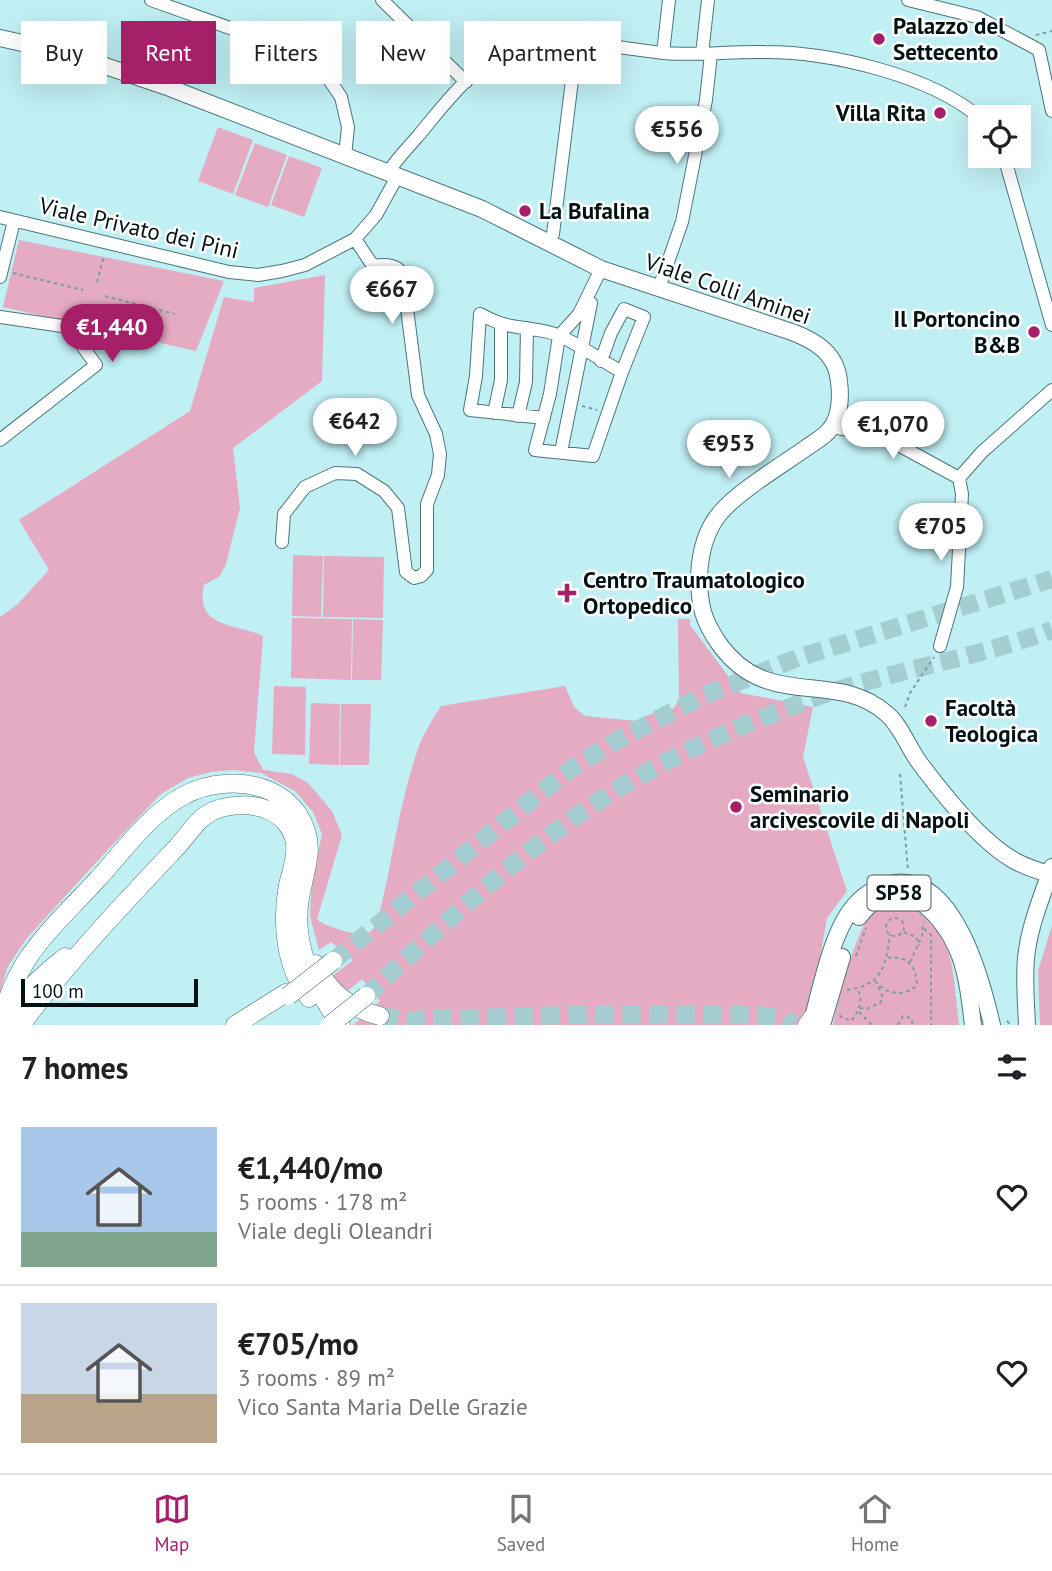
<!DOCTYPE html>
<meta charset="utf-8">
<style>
:root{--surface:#fff;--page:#f6f6f6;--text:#202124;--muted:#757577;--line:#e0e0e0;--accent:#a61f69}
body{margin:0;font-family:"PT Sans",sans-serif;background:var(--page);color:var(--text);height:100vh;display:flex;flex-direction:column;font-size:26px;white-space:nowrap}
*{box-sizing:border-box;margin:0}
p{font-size:23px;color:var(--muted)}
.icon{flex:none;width:38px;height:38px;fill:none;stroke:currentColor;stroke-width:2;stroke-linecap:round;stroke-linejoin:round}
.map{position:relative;height:1025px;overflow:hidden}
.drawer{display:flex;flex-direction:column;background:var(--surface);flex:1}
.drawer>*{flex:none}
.hud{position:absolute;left:21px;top:21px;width:700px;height:63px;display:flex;gap:14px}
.tools{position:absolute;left:968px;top:105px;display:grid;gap:14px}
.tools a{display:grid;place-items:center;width:63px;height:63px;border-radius:0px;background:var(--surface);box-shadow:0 7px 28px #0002;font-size:35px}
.scale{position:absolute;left:21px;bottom:18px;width:177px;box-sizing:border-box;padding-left:7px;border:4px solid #021214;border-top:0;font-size:19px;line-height:24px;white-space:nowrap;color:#021214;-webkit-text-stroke:5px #fff;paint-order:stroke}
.price{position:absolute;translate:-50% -60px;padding:0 16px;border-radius:24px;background:#fff;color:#222;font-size:23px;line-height:46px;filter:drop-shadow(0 2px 4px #0008)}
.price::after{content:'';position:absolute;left:50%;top:42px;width:21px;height:16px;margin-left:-10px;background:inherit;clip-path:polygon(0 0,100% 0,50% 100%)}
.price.on{background:var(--accent);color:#fff}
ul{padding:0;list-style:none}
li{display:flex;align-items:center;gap:21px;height:175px;padding:0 21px}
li+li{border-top:2px solid var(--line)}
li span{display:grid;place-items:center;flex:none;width:196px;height:140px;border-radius:0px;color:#555}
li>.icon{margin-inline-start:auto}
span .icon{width:84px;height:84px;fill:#fffc;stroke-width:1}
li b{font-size:30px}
h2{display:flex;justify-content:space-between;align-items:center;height:84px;padding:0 21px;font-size:30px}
.tag{padding:0 24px;border-radius:0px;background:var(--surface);box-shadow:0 7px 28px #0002;font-size:24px;line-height:63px}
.tag.on{background:var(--accent);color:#fff}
.menu{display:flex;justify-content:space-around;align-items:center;height:98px;border-top:2px solid var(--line);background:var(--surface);font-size:19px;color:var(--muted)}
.menu a{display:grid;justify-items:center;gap:4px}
.menu .on{color:var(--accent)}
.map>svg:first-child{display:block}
.green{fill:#e5abc2}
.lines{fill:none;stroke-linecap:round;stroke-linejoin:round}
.highway-tunnel{stroke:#a4ced2;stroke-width:18;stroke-dasharray:18 9;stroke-linecap:butt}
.minor-casing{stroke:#4a767a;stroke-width:14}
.major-casing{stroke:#4a767a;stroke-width:18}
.highway-casing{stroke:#4a767a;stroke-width:19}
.path{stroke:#7a9ea2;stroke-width:2;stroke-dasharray:3.5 3.5;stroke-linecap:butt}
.minor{stroke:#fff;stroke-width:12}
.major{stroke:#fff;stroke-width:16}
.highway{stroke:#fff;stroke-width:18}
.highway-bridge-casing{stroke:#4a767a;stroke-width:19;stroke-linecap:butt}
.highway-bridge{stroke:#fff;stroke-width:18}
.poi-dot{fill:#a61f69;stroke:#fff;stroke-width:2.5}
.labels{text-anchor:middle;stroke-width:5;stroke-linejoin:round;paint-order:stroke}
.shield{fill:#fff;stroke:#4e595a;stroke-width:2}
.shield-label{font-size:21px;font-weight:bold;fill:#021214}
.poi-label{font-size:23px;font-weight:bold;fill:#021214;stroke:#fff;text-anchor:start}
.street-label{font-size:23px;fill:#021214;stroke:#fff}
</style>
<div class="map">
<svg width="1052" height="1025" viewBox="0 0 1052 1025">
<rect width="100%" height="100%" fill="#c0eff4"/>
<path class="green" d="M218,127L253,140L233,194L198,181Z
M255,143L287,155L268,207L235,195Z
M289,156L322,168L304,217L271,205Z
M19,240L224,281L196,351L3,307Z
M325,275L322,381L233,448L240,508L226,564L220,576L204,585C194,629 237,623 263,636L254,752L263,770L292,774L308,783L332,811L342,835L317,919C323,926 362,939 371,931C379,924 383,896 386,885C395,840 403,792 418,749C423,734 433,719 441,706L565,686L574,707L585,716L637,721L648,715L674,708L679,699L678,619H690V625L741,693L813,707L803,757L847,891L827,918L815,986L809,1008L796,1025H353L380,1001L362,979L344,994L329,979L353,960L331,942L319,950L310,916L312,882L322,834L313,812L295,791L261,773L233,770L211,772L188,778L161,794L113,844L26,939L7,968L0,993V617L18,604L49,570L19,520L190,411L224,297L254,302V288Z
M293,555L323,556L321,617L292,616Z
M324,556L384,557L383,618L323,617Z
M292,618L352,619L351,680L291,678Z
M353,619L383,620L381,680H352Z
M274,686L306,687L305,755L272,754Z
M311,703L340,704L339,765L309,764Z
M341,704H371L369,765H340Z
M901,902C921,909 943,933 949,954C955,976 956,1002 959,1025H833C837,1003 855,935 868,919C877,908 888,903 901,902Z
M1052,925V1025H1040L1038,971Z"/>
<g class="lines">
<path class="highway-tunnel" d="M333,961L535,797L575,766L621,738L703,696L797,658L1052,579
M366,996C444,924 521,850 611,793C675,753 746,723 817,697C894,670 976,658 1052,630
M380,1016L408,1020L596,1014L759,1015L783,1019L794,1025"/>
<g class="minor-casing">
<path id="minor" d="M151,0L289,49L319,65L341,97L348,127L345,156
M382,0L466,82
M908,0L977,17L1039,50L1052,111
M663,53L669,0
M702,54L708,0
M1004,156L1052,325
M388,173C396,159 408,148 418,136C444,105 472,66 511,50C553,32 620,49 664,53C698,56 731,51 765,52C830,52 930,75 980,118
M0,217L229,272L258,275L282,271L305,265L355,239L376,215L397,177
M553,234L574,64
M601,269L579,314L559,336L550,394L535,450L593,456L622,372
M0,277L14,221
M661,282L682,222L706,100L711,54
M0,317L69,327L96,365L0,440
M494,413L501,380V324
M518,416L526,382L527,328
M544,418L470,410L476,376L480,314C486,317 493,321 500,323C519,330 541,327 560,336C580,345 602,361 622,372L644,317L624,309L611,333L601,361
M832,427L882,436L959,478
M561,452L591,303
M959,478L982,452L1052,390
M282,542L284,514L305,487L335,473L357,474L384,491L398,508L406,572L414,578L421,576L427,570V504L438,475L440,454L436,434L418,395L403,277C399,264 385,264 373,266L355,239
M940,646L957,587L962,494L959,478"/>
</g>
<g class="major-casing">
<path id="major" d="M0,38L67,53L170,88L482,209L601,269L792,332C816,341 837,354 839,382C841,396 840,417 831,428C825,437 814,442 806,448C782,465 739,491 721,512C706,529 700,553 699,576C699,605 703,621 720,645C769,712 835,668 887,714C901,726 908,747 919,762C942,793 982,843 1015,861C1026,867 1038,871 1050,874
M859,917C898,865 944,913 960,956C968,978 970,1002 973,1025
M811,1025C820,992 831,936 851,910C861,896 877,885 895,883C955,875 982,982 992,1025
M822,1025L842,957
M1027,1025C1026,1003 1024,980 1026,958C1029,927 1042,896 1052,867"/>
</g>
<g class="highway-casing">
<path id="highway" d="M316,964C328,992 351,1009 380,1016
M11,1018C22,991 43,975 65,957
M0,1025C5,1002 14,981 26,961C45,932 72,907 96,881C122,853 148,815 183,796C208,782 243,779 270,791C294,802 308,823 309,849C308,866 303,881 300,898C292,946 313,987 341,1025
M22,1025L30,1013C75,955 125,902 175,849C188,836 196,819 213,811C230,804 253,803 270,811C283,817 293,829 295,843C297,858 291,872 288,885C281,923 285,967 309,998
M235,1025L286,993
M807,1025L813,1017"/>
</g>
<path class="path" d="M1036,35L1052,31
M13,273L83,290
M97,282L104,256
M105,296L175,314
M582,406L597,410
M905,707L910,693L934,657
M900,774L908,871
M886 927a9 9 0 1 1 18 0a9 9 0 1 1-18 0Z
M924,929L931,935V1025
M904,932L916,937L919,946
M856,956L866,928
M910,962L922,936L923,922
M875,981C886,995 905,997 917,985C916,965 907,955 886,958
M847,990C882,985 886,967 890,934
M860,1008L867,1009L881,1002L882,995L878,986
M859,1012L872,1025
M840,1015L841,1017L851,1021C859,1011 864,1000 857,988
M1007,1021L1011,1025
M898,1025L903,1016L911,1018L913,1025"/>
<use href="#minor" class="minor"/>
<use href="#major" class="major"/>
<use href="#highway" class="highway"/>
<g class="highway-bridge-casing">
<path id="highway-bridge" d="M288,996L333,961
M330,1025L366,996"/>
</g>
<use href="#highway-bridge" class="highway-bridge"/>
</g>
<g class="poi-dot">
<circle cx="879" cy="39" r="7"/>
<circle cx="940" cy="113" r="7"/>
<circle cx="525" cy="211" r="7"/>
<circle cx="1034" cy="332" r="7"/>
<path d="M563.5 582.5h7v7h7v7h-7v7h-7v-7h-7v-7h7z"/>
<circle cx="931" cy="721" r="7"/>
<circle cx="736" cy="807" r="7"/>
</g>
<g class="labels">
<rect class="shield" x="867.5" y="875.5" width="63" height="35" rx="5"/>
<g class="shield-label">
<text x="899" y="900">SP58</text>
</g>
<g class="poi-label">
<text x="893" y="34">Palazzo del<tspan x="893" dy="26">Settecento</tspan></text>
<text x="926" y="121" text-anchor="end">Villa Rita</text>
<text x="539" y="219">La Bufalina</text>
<text x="1020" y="327" text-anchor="end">Il Portoncino<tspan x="1020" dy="26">B&amp;B</tspan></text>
<text x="583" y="588">Centro Traumatologico<tspan x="583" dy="26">Ortopedico</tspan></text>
<text x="945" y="716">Facoltà<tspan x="945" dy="26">Teologica</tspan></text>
<text x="750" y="802">Seminario<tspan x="750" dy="26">arcivescovile di Napoli</tspan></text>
</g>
<g class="street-label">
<text transform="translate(139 228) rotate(13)" y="8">Viale Privato dei Pini</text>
<text transform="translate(728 289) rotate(19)" y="8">Viale Colli Aminei</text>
</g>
</g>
</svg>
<div class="tools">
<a><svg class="icon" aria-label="locate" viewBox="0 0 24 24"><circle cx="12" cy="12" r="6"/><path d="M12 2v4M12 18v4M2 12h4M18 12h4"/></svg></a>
</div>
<div class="scale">100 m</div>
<b class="price" style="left:677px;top:166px">€556</b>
<b class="price" style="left:392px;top:326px">€667</b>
<b class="price on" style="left:112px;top:364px">€1,440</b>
<b class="price" style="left:355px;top:458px">€642</b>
<b class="price" style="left:893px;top:461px">€1,070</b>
<b class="price" style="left:729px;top:480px">€953</b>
<b class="price" style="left:941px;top:563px">€705</b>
<div class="hud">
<a class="tag">Buy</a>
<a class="tag on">Rent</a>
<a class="tag">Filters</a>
<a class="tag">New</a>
<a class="tag">Apartment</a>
</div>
</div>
<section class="drawer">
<h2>7 homes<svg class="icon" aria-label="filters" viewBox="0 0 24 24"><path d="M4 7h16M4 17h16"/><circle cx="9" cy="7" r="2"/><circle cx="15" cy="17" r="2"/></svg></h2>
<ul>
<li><span style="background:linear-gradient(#a9c7e8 75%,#7fa58c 0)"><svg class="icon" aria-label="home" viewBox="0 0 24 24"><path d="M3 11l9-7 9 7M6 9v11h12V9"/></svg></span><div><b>€1,440/mo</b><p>5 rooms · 178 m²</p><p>Viale degli Oleandri</p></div><svg class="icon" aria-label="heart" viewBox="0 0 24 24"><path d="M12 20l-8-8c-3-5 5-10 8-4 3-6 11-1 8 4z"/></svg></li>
<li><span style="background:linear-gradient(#c9d6e8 65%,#b9a48a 0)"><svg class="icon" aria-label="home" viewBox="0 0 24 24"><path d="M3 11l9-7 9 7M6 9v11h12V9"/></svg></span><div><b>€705/mo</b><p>3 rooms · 89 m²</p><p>Vico Santa Maria Delle Grazie</p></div><svg class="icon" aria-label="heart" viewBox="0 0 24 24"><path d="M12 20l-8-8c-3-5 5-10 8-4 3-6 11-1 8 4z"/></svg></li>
</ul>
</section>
<nav class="menu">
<a class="on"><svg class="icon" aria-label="map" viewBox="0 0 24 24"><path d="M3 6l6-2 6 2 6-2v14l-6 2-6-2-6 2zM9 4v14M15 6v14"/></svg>Map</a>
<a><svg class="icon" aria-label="saved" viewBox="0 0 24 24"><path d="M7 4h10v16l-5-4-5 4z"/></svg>Saved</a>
<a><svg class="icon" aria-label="home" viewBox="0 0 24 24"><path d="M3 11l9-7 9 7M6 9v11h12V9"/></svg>Home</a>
</nav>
